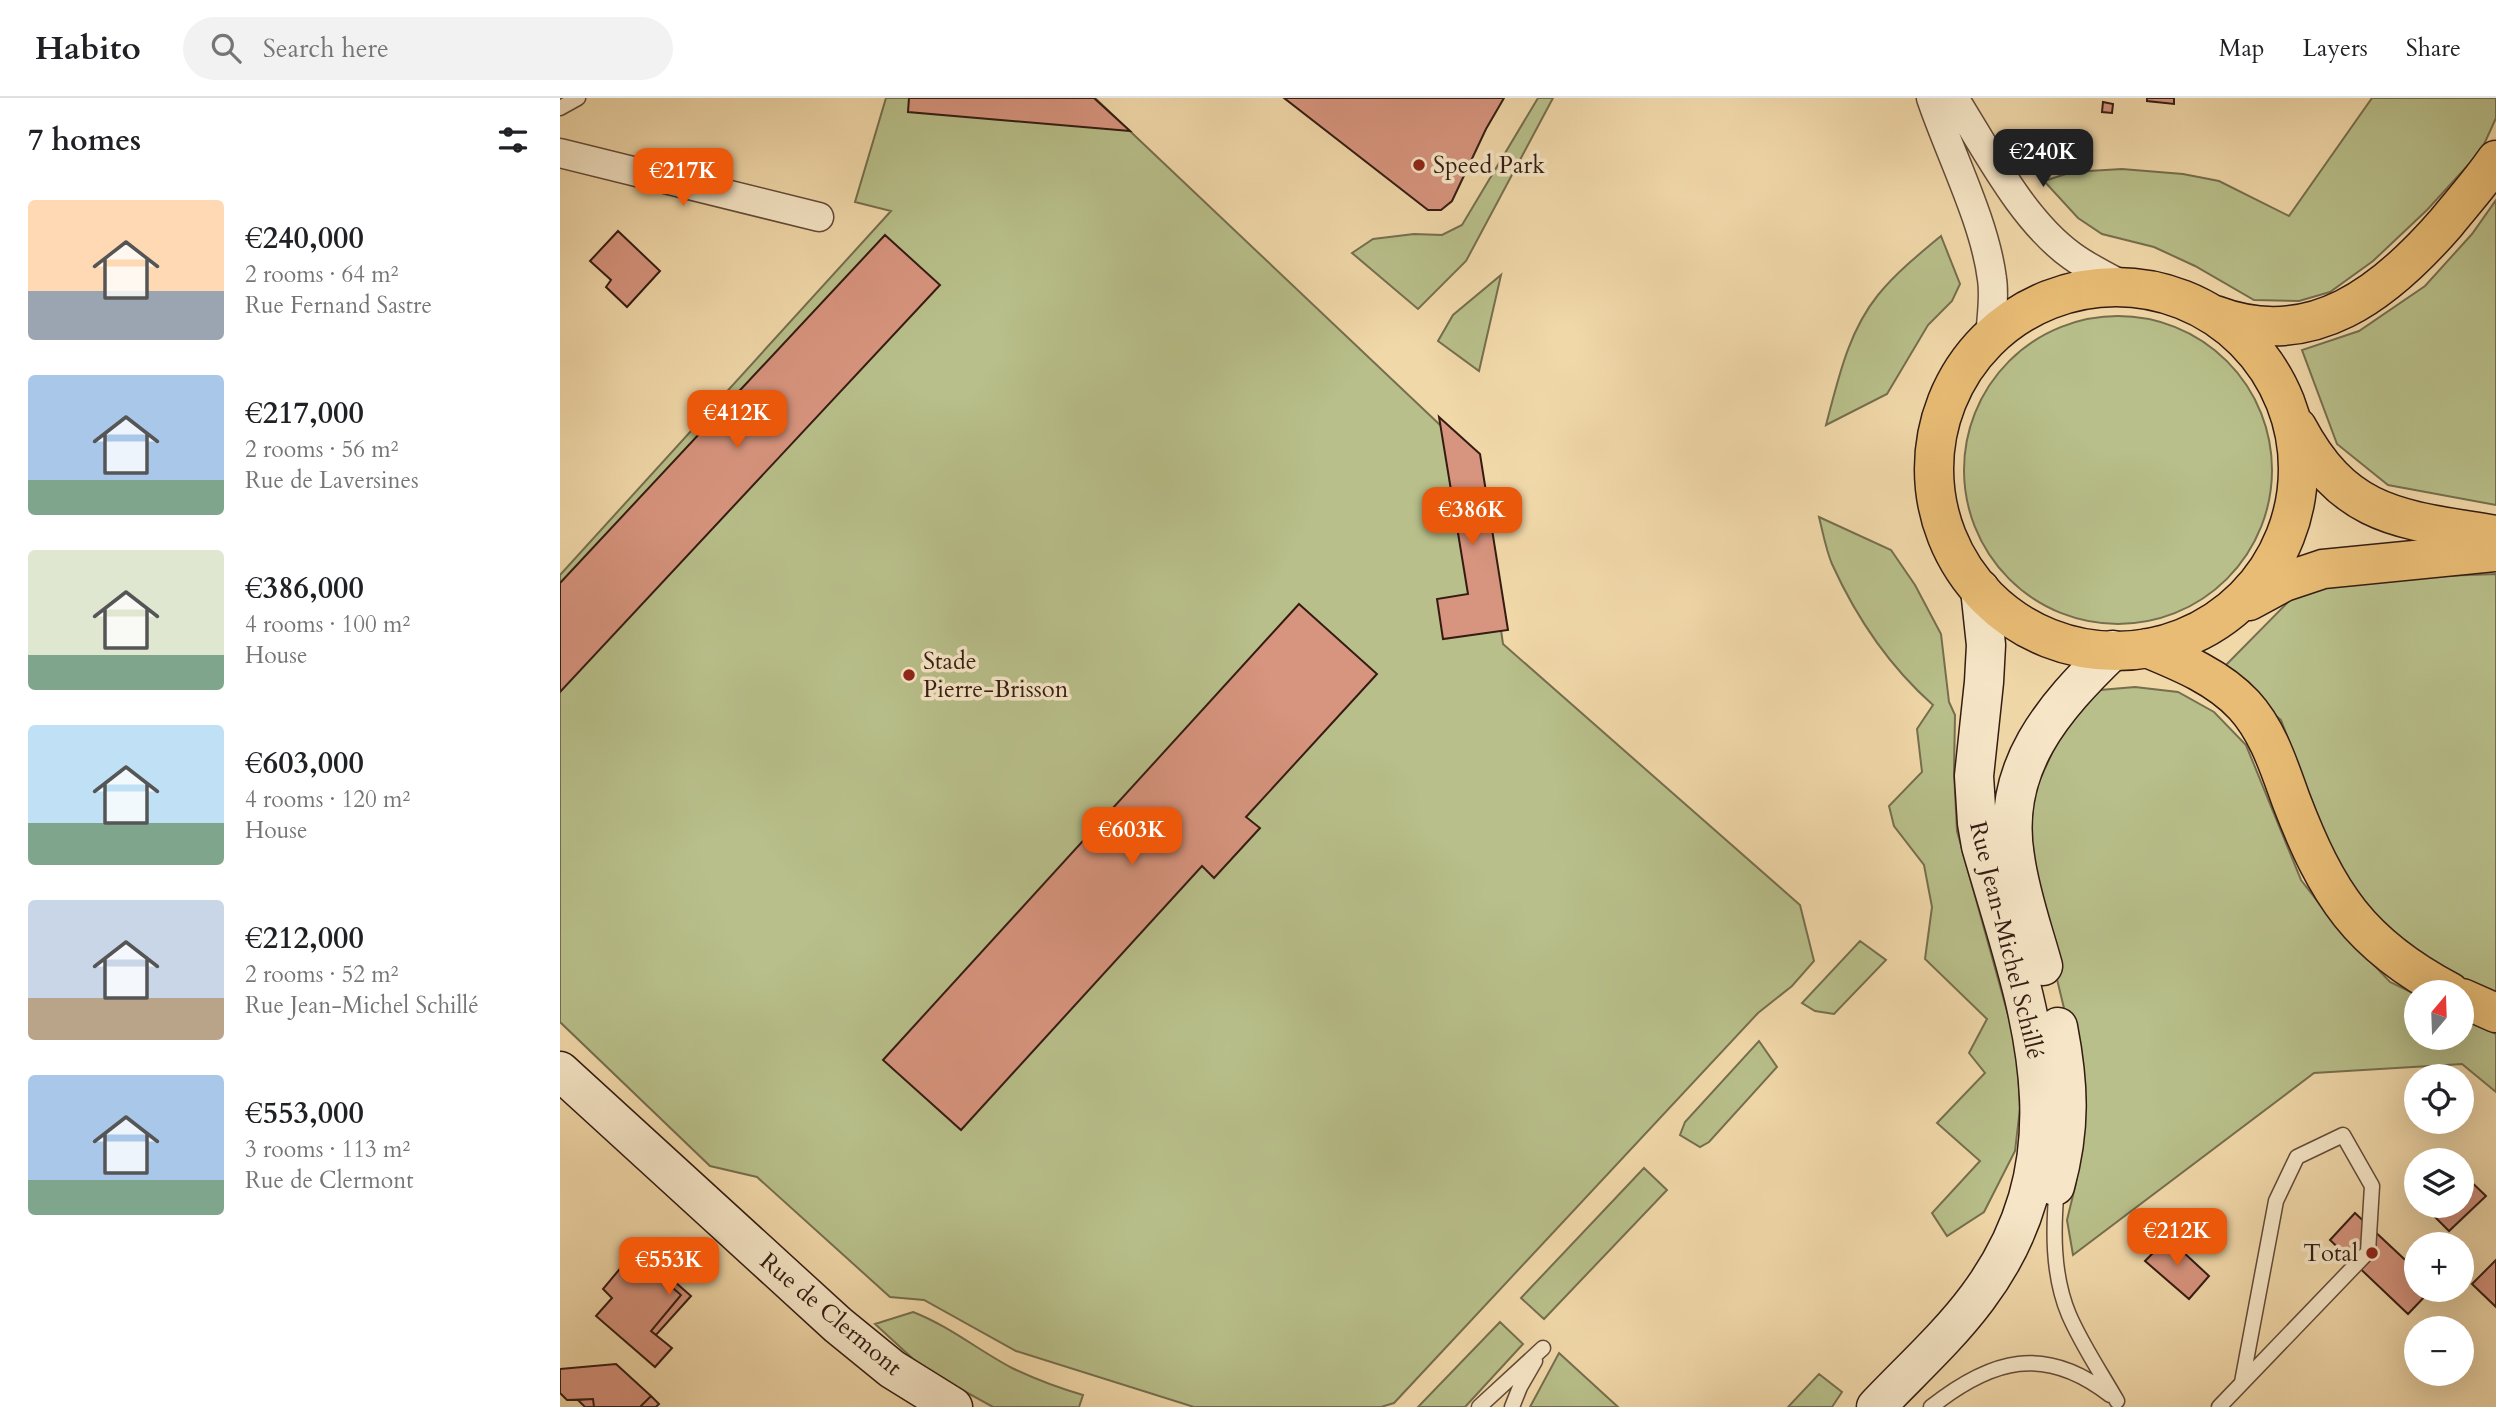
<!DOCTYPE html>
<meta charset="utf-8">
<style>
:root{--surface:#fff;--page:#f2f2f2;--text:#202124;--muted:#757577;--line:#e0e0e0;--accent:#ea580c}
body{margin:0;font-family:Cardo,serif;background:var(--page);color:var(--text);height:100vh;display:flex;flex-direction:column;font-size:26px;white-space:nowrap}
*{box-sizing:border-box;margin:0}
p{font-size:23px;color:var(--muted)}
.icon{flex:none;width:38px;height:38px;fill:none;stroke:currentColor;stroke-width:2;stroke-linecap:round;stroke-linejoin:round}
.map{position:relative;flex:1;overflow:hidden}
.panel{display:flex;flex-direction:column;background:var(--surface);width:560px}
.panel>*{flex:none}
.needle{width:46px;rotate:19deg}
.buttons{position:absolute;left:1844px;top:882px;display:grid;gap:14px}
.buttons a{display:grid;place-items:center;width:70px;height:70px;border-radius:50%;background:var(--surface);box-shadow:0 7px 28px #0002;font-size:35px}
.price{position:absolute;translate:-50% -60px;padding:0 16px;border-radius:14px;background:var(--accent);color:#fff;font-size:23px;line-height:46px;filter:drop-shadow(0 2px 4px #0008)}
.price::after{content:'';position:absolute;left:50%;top:42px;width:21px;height:16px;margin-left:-10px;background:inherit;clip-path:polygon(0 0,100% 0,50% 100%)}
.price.on{background:#222;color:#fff}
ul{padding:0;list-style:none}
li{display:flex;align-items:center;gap:21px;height:175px;padding:0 28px}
li span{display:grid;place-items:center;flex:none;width:196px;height:140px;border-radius:7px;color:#555}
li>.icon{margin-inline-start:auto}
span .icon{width:84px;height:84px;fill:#fffc;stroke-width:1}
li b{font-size:30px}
h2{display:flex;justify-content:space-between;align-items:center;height:84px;padding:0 28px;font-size:30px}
header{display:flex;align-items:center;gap:42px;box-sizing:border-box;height:98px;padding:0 35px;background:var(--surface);border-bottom:2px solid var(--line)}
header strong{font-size:33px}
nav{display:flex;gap:38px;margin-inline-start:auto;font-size:24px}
.search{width:490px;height:63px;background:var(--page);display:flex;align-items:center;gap:18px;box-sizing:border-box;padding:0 24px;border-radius:38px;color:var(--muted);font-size:26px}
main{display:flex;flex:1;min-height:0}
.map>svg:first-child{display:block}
.green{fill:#b8bf8a;stroke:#766e4e;stroke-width:2}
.building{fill:#d7947e;stroke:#341c13;stroke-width:2}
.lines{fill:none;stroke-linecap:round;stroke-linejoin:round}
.lane-casing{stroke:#634b38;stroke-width:17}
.street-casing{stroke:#634b38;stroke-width:31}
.secondary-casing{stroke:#341c13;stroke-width:41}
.primary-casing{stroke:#341c13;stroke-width:41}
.lane{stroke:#f6e6c7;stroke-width:14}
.street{stroke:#f6e6c7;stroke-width:28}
.secondary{stroke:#f6e6c7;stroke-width:38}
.primary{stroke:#e8bc74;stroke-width:38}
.poi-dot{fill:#8f2418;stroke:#f6e6c7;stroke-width:2.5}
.labels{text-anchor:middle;stroke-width:7;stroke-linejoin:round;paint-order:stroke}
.poi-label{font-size:24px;fill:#341c13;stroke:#f6e6c7;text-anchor:start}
.street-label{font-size:24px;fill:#341c13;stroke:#f6e6c7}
</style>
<header>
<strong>Habito</strong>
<div class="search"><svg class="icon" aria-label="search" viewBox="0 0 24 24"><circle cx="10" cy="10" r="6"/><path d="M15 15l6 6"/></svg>Search here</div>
<nav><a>Map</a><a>Layers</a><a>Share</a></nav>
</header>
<main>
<section class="panel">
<h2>7 homes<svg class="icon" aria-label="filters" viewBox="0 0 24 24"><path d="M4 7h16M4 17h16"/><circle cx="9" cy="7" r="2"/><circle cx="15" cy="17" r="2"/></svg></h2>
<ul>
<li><span style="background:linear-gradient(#ffd9b3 65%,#9aa5b1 0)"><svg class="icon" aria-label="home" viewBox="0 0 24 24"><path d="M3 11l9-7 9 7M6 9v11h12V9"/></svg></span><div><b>€240,000</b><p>2 rooms · 64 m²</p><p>Rue Fernand Sastre</p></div></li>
<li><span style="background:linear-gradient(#a9c7e8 75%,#7fa58c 0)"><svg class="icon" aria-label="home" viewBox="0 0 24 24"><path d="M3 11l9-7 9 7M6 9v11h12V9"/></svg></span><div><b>€217,000</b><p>2 rooms · 56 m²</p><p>Rue de Laversines</p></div></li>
<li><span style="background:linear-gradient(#dfe7d0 75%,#7fa58c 0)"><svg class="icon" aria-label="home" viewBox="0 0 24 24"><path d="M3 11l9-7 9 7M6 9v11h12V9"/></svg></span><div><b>€386,000</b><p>4 rooms · 100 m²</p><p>House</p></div></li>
<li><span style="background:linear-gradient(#bfe0f5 70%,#7fa58c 0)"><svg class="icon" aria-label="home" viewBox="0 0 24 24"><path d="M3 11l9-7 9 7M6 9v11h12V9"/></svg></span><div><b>€603,000</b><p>4 rooms · 120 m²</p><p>House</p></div></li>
<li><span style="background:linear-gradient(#c9d6e8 70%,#b9a48a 0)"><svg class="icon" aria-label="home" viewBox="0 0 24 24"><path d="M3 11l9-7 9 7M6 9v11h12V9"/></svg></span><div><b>€212,000</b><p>2 rooms · 52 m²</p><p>Rue Jean-Michel Schillé</p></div></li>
<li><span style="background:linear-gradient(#a9c7e8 75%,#7fa58c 0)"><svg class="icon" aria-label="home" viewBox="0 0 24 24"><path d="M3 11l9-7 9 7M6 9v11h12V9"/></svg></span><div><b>€553,000</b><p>3 rooms · 113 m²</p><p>Rue de Clermont</p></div></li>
</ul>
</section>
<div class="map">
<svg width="1936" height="1309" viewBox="0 0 1936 1309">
<rect width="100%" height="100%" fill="#f1d8a9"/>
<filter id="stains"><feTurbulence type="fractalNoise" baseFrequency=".00286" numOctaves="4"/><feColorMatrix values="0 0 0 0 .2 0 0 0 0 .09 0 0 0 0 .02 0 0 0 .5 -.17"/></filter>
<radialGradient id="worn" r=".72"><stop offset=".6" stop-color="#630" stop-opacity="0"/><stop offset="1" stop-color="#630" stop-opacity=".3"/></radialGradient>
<path class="green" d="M326,0H535L917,362L943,546L1240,807L1254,863L1232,888L1198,915L834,1305L821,1309H634L456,1253L364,1202L330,1199L197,1079L150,1068L0,924V477L331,113L295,104Z
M978,0H993L906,163L858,211L792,155L813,141L854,136L882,137L902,127Z
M1812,0H1936V20L1921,53L1867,112L1813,163L1770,194L1739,203L1694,202L1635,168L1594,149L1542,136L1518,120L1484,83L1512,74L1562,71L1623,76L1659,83L1729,118Z
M1936,102V407L1828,387L1777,346L1742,252L1799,233L1865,188L1912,136Z
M1381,138L1400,186L1392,203L1368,227L1327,296L1266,327C1278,282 1288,234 1318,197C1336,175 1358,157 1381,138Z
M941,177L919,273L878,243L893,217Z
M1404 372a154 154 0 1 1 308 0a154 154 0 1 1-308 0Z
M1259,419L1331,452L1355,487L1381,536L1389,604L1395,617L1394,674L1397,733L1457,949L1460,1010L1455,1053L1424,1114L1387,1138L1372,1115L1420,1063L1377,1025L1425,975L1409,955L1427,921L1365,861L1372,809L1364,767L1334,728L1329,708L1362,674L1357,631L1373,607C1329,568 1296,519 1272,466C1266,452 1263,435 1259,419Z
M1936,476V902L1862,867L1828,834L1778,771L1721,622L1662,571L1737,495L1828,480Z
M1575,589L1618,594L1654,614L1686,647L1741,782L1776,827L1830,884L1857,897V940H1902V920L1936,936V994L1902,966L1754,975L1513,1157L1507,1122L1516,1085L1526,1001L1479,807L1468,740L1476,690L1505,627L1540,592Z
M1300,843L1326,862L1274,916L1255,913L1242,905Z
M1199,943L1217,969L1149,1044L1140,1049L1120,1037L1125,1024Z
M1084,1070L1107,1092L984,1221L961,1200Z
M353,1214C389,1228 418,1252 452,1270C475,1281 499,1290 523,1297L519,1309H433L364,1271L315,1226Z
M940,1224L963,1246L905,1309H858Z
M999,1255L1058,1309H970Z
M1259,1276L1282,1294L1272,1309H1228Z"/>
<path class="building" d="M349,0H534L570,33L348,14Z
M724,0H944L926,31L892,103L881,112H868Z
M1587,0H1614V6L1587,3Z
M1543,4L1553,6L1552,15L1542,14Z
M58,133L100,173L67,209L46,189L51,182L30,163Z
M325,137L380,187L0,594V485Z
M879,319L920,356L948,532L883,541L877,501L908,496Z
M739,506L817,576L686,719L700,730L654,780L642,768L401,1032L323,962Z
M1882,1055L1889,1062H1875Z
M1902,1075L1926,1098L1889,1133L1864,1108H1902Z
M1857,1081V1101L1847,1091Z
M1795,1115L1857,1173V1192H1871L1848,1216L1770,1142Z
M1608,1140L1649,1178L1629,1201L1585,1163Z
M73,1155L121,1197L91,1233L112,1250L95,1269L36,1218L52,1200L43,1191Z
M89,1161L131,1198L96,1237L91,1233L121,1197L85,1166Z
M1936,1162V1209L1912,1186Z
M56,1266L91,1298L80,1309H34L33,1301L7,1302L0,1295V1271Z
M91,1298L99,1306L96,1309H80Z
M33,1301L34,1309H25L18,1302Z"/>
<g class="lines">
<g class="lane-casing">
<path id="lane" d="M0,10L18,0
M1497,1088C1493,1130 1492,1177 1509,1217C1522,1247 1541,1275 1557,1303
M919,1309L983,1250
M952,1309L960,1289L975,1263
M1371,1309C1432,1261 1484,1246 1550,1297
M1659,1309L1808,1154L1812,1088L1783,1037L1737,1059L1716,1103L1682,1284"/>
</g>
<g class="street-casing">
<path id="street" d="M1371,0C1390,56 1425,124 1432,181C1435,200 1431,221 1430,241
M1394,0C1427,52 1462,122 1512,158C1530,171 1549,180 1568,190
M0,55L259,119"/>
</g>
<g class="secondary-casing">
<path id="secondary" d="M1483,868C1473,832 1460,796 1455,759C1440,670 1493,610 1553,552
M0,973L278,1227L332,1271L393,1309
M1495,1088C1511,1031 1509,986 1498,929
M1316,1309C1350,1273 1388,1239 1417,1200C1528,1052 1466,905 1421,748L1417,725L1414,678L1424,584L1426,547L1420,491"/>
</g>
<g class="primary-casing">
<path id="primary" d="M1374 371a182 182 0 1 1 364 0a182 182 0 1 1-364 0Z
M1655,217C1752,254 1826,194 1886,125C1903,104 1921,84 1936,62
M1737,329C1786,421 1842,421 1936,437
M1689,503L1724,484L1763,471L1936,454
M1587,550C1621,564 1658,579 1684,607C1708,633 1719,669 1731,702C1767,796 1799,846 1890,894
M1902,900L1936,915"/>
</g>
<use href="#lane" class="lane"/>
<use href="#street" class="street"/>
<use href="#secondary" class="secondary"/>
<use href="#primary" class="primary"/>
</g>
<g class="poi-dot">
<circle cx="859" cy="67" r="7"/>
<circle cx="349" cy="577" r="7"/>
<circle cx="1812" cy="1155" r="7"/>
</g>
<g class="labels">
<g class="poi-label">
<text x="873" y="75">Speed Park</text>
<text x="363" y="571">Stade<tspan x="363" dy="28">Pierre-Brisson</tspan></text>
<text x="1798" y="1163" text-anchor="end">Total</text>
</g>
<g class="street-label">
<text transform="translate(1447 842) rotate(76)" y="8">Rue Jean-Michel Schillé</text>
<text transform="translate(271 1216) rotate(40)" y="8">Rue de Clermont</text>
</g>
</g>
<rect width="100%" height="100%" filter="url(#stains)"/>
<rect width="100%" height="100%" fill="url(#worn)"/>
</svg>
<div class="buttons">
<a><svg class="needle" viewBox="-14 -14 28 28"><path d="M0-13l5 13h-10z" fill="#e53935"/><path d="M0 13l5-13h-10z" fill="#757577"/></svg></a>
<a><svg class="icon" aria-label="locate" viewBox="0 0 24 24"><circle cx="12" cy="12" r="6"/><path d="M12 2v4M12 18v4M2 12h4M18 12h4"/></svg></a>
<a><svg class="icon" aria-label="layers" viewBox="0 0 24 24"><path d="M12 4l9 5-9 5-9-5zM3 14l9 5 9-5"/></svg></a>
<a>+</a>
<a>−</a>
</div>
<b class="price on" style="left:1483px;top:91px">€240K</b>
<b class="price" style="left:123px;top:110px">€217K</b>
<b class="price" style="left:177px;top:352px">€412K</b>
<b class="price" style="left:912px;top:449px">€386K</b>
<b class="price" style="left:572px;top:769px">€603K</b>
<b class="price" style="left:1617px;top:1170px">€212K</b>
<b class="price" style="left:109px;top:1199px">€553K</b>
</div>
</main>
